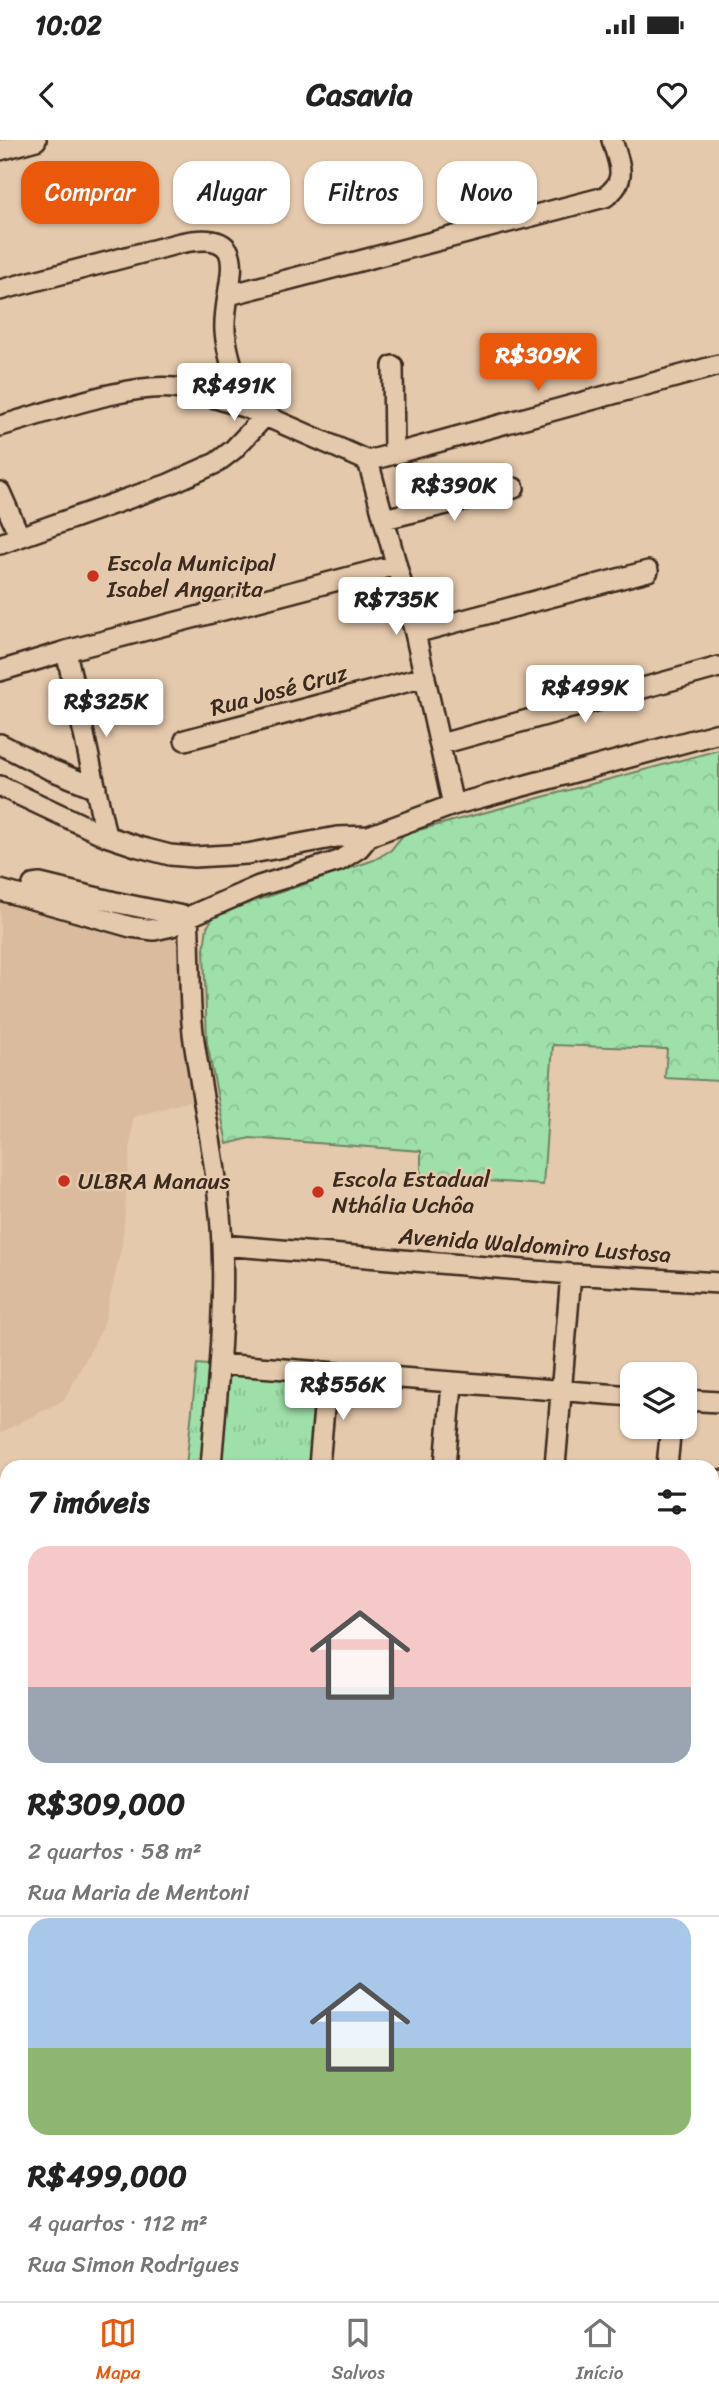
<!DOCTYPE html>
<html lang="pt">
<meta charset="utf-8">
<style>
:root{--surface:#fff;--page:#f2f2f2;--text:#222;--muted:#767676;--line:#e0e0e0;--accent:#ea580c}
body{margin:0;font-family:Sriracha,sans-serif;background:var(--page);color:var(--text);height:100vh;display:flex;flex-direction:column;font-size:26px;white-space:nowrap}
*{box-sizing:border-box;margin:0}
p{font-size:23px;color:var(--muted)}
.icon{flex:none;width:38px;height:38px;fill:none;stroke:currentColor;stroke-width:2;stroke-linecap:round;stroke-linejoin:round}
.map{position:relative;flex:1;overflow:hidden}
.details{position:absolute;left:0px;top:1320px;width:719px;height:842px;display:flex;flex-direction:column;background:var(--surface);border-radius:21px 21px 0 0;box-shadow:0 2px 5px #0004}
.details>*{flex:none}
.banner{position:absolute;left:21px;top:21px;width:677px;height:63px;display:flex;gap:14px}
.fabs{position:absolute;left:620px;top:1222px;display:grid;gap:14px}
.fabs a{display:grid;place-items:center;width:77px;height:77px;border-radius:14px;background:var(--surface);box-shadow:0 2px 5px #0004;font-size:35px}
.price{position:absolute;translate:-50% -60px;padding:0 16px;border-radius:7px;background:#fff;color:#222;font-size:23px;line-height:46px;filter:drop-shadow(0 2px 4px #0008)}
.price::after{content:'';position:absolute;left:50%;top:42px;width:21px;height:16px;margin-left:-10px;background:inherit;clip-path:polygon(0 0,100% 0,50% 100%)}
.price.active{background:var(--accent);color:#fff}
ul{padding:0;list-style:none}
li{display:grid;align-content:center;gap:14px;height:371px;padding:0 28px}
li+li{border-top:2px solid var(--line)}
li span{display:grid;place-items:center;height:217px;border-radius:21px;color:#555}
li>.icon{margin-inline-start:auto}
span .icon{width:126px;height:126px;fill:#fffc;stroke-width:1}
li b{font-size:30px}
h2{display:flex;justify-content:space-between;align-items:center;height:84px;padding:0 28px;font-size:30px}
.chip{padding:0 24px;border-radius:21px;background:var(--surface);box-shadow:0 2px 5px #0004;font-size:24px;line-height:63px}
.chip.active{background:var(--accent);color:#fff}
.status{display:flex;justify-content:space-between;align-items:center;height:49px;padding:0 35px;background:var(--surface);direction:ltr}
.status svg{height:19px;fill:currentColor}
header{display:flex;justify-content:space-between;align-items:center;height:91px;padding:0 28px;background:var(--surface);font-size:32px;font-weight:700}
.tabs{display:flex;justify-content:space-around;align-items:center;height:98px;border-top:2px solid var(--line);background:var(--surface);font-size:19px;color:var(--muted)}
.tabs a{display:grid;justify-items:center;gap:4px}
.tabs .active{color:var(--accent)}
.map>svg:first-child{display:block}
.built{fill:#dbbb9d}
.forest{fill:url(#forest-crowns);stroke:#6d8564;stroke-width:2}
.park{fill:url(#park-tufts);stroke:#6d8564;stroke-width:2}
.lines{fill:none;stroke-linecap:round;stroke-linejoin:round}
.minor-casing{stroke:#3b2a1e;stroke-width:24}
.minor{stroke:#e5c9ac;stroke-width:19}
.poi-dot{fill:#c8321e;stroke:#e5c9ac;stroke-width:2.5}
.labels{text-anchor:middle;stroke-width:5;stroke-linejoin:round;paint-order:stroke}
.poi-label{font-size:23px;fill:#3b2a1e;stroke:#e5c9ac;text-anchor:start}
.street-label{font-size:23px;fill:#3b2a1e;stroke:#e5c9ac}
</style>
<div class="status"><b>10:02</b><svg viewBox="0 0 49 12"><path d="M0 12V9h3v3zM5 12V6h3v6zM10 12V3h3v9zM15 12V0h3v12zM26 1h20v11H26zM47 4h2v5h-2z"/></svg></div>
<header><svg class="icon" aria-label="back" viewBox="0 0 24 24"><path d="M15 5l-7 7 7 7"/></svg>Casavia<svg class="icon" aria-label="heart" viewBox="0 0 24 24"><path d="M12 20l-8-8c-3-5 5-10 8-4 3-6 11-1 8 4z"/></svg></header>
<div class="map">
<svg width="719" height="2161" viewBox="0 0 719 2161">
<defs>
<pattern id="forest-crowns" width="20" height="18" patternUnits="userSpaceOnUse" patternTransform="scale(1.75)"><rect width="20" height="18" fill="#9fe0aa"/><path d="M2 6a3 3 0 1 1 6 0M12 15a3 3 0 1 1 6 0" fill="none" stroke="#8ac092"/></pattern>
<pattern id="park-tufts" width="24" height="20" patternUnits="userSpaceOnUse" patternTransform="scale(1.75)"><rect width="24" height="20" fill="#9fe0aa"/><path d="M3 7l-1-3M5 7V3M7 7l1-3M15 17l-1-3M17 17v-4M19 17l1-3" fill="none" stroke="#8ac092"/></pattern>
</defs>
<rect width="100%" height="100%" fill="#e5c9ac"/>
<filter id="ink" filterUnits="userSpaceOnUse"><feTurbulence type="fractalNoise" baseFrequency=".0143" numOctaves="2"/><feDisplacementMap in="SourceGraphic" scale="14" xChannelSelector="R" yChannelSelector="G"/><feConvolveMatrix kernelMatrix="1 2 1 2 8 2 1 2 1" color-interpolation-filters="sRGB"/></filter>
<g filter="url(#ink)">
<path class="built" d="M0,755L136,798L177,794L184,919L193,960L133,977L122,1105L103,1187L64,1260L0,1293Z"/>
<path class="forest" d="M719,610V941L665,938L667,909L553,905L543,1045L421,1036V1011L250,998L227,1004L207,903L204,809L207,787L215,775L374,720L391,710L404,694Z"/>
<path class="park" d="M197,1224L323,1236L315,1326H186Z"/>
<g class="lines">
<g class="minor-casing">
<path id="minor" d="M0,10L36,0
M0,150L180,103C260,86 222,146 225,191C227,217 238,244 247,268L368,321
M229,155L605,57C629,40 619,24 612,0
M393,226L394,313
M0,286C47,273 128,243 174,248C199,251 224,261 247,268
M368,321L719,225
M368,321L415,493L453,665
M0,352L19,395
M384,379L514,348
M0,404L169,344L216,323L233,310L266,275
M415,493L648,431
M66,511L106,696
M0,531L66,511L396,425
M185,600L425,537
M0,604L49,629L96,648
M441,604L719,527
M0,646L106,696L139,707L170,715L194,717L247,714L337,697L369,696L453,665L719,593
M0,750L131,787L154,790L172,786L188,777L259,746L339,721L359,708L369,696
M28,758L33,745L40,744L119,763L188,777C191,822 188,869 196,914C206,979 219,1038 222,1104C225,1178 217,1253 211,1326
M222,1105L571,1134L719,1143
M220,1224L632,1256
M684,1260L719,1262
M319,1326L327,1234
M445,1326L452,1244
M555,1326L571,1134
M667,1326L671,1286
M712,1340H719
M0,1403L7,1406
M712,1452L719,1453
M0,1463L7,1468
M712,1576H719
M0,1651L7,1642
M712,1693L719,1694
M712,1996H719
M0,2073H7
M712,2108H719
M41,2161L42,2154
M152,2161L153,2154
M265,2161V2154
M375,2161V2154
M485,2161V2154
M596,2161L597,2154
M718,2161L719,2145"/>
</g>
<use href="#minor" class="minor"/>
</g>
</g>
<g class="poi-dot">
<circle cx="93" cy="436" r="7"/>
<circle cx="64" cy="1041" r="7"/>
<circle cx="318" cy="1052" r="7"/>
</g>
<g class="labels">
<g class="poi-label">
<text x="107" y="431">Escola Municipal<tspan x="107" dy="26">Isabel Angarita</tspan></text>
<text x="332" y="1047">Escola Estadual<tspan x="332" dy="26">Nthália Uchôa</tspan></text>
<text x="78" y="1049">ULBRA Manaus</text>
</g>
<g class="street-label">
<text transform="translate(279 550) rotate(-15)" y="8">Rua José Cruz</text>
<text transform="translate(535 1105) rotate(4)" y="8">Avenida Waldomiro Lustosa</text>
</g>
</g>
</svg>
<div class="fabs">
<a><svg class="icon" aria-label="layers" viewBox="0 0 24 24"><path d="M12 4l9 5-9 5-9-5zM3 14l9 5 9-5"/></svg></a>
</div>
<b class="price active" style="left:538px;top:253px">R$309K</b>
<b class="price" style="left:234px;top:283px">R$491K</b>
<b class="price" style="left:454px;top:383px">R$390K</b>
<b class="price" style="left:396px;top:497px">R$735K</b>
<b class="price" style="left:585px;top:585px">R$499K</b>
<b class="price" style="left:106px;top:599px">R$325K</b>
<b class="price" style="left:343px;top:1282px">R$556K</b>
<div class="banner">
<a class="chip active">Comprar</a>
<a class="chip">Alugar</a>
<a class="chip">Filtros</a>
<a class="chip">Novo</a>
</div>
<section class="details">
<h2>7 imóveis<svg class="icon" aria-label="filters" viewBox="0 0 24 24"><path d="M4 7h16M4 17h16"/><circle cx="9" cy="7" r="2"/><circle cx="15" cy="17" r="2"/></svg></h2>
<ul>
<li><span style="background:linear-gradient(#f6c9c9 65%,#9aa5b1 0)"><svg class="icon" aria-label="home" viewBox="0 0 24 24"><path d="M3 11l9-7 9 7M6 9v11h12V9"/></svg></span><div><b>R$309,000</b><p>2 quartos · 58 m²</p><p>Rua Maria de Mentoni</p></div></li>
<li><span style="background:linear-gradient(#a9c7e8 60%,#8fb573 0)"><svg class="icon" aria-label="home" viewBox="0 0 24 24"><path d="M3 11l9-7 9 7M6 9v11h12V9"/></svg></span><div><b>R$499,000</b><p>4 quartos · 112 m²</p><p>Rua Simon Rodrigues</p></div></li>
</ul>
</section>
</div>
<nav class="tabs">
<a class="active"><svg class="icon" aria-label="map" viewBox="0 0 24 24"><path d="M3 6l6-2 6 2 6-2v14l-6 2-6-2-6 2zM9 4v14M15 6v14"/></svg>Mapa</a>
<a><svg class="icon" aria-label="saved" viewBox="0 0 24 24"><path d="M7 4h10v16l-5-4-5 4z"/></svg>Salvos</a>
<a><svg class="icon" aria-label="home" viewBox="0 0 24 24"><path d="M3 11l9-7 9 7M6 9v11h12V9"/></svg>Início</a>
</nav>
